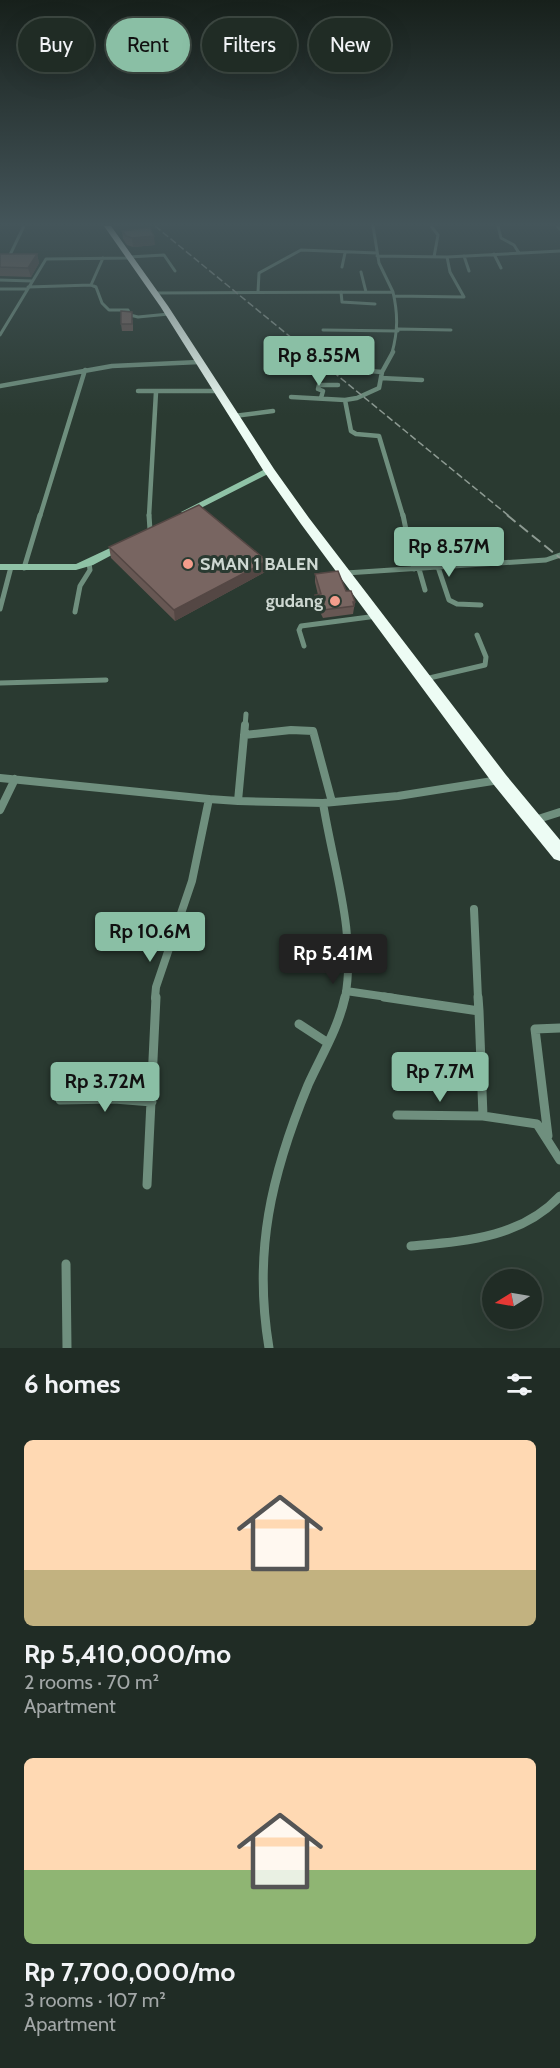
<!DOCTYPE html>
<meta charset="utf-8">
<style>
:root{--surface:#202c25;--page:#2d3832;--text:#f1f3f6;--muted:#a2a7a7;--line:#3d4842;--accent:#8abfa5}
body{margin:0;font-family:Cabin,sans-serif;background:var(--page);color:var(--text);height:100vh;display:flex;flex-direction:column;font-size:22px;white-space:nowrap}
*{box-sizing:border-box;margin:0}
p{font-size:20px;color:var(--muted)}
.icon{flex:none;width:33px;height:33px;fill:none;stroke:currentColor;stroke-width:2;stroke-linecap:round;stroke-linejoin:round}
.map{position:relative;height:1348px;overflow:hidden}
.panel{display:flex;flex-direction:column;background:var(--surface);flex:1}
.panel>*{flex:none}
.banner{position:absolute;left:18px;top:18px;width:525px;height:54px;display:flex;gap:12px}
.needle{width:39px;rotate:259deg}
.controls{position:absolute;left:482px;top:1269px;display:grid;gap:12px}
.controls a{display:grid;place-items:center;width:60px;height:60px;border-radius:50%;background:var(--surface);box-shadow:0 6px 24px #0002,0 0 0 2px var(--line);font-size:30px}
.price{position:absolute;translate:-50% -51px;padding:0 14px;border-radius:6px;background:var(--accent);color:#111;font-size:20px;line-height:39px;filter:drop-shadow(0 2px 3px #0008)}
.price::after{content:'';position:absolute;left:50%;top:36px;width:18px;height:14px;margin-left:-9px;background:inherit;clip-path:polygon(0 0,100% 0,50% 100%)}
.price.current{background:#222;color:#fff}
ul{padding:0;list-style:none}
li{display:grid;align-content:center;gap:12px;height:318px;padding:0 24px}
li span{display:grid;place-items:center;height:186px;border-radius:9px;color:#555}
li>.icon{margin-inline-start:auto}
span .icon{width:108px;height:108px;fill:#fffc;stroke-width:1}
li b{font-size:26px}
h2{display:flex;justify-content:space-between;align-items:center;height:72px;padding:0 24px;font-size:26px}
.pill{padding:0 21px;border-radius:27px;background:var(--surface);box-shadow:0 6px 24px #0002,0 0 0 2px var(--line);font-size:21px;line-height:54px}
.pill.current{background:var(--accent);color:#111}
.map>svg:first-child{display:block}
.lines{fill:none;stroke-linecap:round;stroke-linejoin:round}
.street-far4{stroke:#6f8f7e;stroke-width:3}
.street-far3{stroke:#6f8f7e;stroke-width:4.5}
.street-far2{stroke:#6f8f7e;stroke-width:5}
.street-far1{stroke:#6f8f7e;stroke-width:8}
.street{stroke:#6f8f7e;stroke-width:9}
.secondary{fill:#8fc2a6;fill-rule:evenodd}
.highway{fill:#edfcf4;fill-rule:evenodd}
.rail-far1{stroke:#8d9a92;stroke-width:1.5;stroke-dasharray:7 3;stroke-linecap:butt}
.rail{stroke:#8d9a92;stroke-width:2;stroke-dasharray:11 5;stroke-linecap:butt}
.wall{fill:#675753}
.shaded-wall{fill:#544744}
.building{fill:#786561;stroke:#544744;stroke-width:1.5}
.poi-dot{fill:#f49d8c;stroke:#2a3a31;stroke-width:2}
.labels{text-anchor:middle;stroke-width:6;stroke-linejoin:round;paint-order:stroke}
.poi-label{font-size:18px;font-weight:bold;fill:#ced8d2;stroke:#2a3a31;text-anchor:start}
</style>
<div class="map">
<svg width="560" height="1348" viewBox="0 0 560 1348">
<rect width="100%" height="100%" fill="#2a3a31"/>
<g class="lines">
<path class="street-far4" d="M431,226L438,235L434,257
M498,226L501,238L514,245L519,253
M557,226L560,229
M494,254L501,268
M377,256L447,257L560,251
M464,256L469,271
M129,257L164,255L175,271
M103,258L91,285L96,287L102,303L109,310H128L130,315L138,317L169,314
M8,259L24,226
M342,267L345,253
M361,272L366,292
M0,280L32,281
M28,287L91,285
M0,289H27
M258,292L259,273L301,250L377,253
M341,292L342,302L375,304
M155,293L393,292L379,263L373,226
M394,296L464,297L450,272L447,257
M398,329L451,330
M323,330L398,331
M0,335L46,259L130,258
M392,353C398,331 398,314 393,292"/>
<path class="street-far3" d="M393,352L382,372L379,388L357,398L345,400L351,431L356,434L379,436L403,516
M358,370L382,372
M381,378L422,380
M0,386L112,366L199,362
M138,391H218
M291,397L345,400
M321,398L323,391L318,389L319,385H338
M234,416L273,411
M40,516L85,370
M149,516L156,392"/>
<path class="street-far2" d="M149,515L150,530
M403,515L414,569
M438,567L449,600L457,604L481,605
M24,568L40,515
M419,569L425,590
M346,573L546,560L560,555
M0,609L11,567
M75,612L80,586L90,570L89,563
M304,646L299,630L301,626L377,616
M425,679L485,665L486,657L477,635
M0,683L106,680
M245,727L246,714"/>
<path class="street-far1" d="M245,725L238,801L323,803
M244,735L291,730L313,731L332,802
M0,778L209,799
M0,810L15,779
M535,820L560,812
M474,909L478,998
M346,991L394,998
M155,998L156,987L192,881L209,799L238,801
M345,998C357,935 333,866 323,803L398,796L499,780"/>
<path class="street" d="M384,997L479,1011L483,1116L537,1124L560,1160
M478,997L479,1011
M299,1024L328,1043
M60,1100L114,1099L152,1102
M397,1115L483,1116
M548,1136L535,1029L560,1028
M147,1185L156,997
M411,1246C465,1241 521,1238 560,1196
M66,1264L67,1348
M269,1348C253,1252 271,1175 308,1085C321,1056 338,1029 345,997"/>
<path class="secondary" d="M269,467L272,468V472L189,514L186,515L181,512Z
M123,542L128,545L127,547L93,565L76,570H0V564H76Z"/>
<path class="highway" d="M104,226H111L168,306L274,469L309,518L506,775L560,840V861L554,859L494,785L301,524L263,470L160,306Z"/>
<path class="rail-far1" d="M155,226L509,516"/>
<path class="rail" d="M507,515L560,558"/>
</g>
<path class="wall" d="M122,231L155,245L133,247L127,245L123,239Z
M0,254H37L39,263L31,277L0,276Z
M133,320V331H122L121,324Z
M109,547L267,571L175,621L111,558Z
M315,574L346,591L355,602L353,614L323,618L321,614H318L315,603V595H318L315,582Z"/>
<path class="shaded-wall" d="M154,236L155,245L133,247L132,238Z
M37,254L39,263L31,277L28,268Z
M267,561V571L175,621L174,610Z"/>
<path class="building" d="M150,228L154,236L132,238L126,236L122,231Z
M0,254H37L28,268L0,267Z
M121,311L132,312V324H121Z
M199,505L267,561L174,610L109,547Z
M338,571L346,591H351L355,602H353L354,606L323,610L322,606H319L315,595L321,594L315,574Z"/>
<linearGradient id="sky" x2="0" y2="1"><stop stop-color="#17201b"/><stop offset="0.54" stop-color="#44555a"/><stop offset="1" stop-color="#44555a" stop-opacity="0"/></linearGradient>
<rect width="560" height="415" fill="url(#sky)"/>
<g class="poi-dot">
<circle cx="188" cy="564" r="6"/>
<circle cx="335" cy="601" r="6"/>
</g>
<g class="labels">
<g class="poi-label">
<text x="200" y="570">SMAN 1 BALEN</text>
<text x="323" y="607" text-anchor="end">gudang</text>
</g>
</g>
</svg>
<div class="controls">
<a><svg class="needle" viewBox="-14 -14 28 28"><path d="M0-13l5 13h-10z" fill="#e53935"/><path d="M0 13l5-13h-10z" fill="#a2a7a7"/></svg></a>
</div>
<b class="price" style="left:319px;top:387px">Rp 8.55M</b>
<b class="price" style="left:449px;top:578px">Rp 8.57M</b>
<b class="price" style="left:150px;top:963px">Rp 10.6M</b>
<b class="price current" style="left:333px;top:985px">Rp 5.41M</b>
<b class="price" style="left:440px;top:1103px">Rp 7.7M</b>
<b class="price" style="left:105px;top:1113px">Rp 3.72M</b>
<div class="banner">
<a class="pill">Buy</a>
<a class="pill current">Rent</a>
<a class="pill">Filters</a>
<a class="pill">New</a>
</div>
</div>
<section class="panel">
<h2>6 homes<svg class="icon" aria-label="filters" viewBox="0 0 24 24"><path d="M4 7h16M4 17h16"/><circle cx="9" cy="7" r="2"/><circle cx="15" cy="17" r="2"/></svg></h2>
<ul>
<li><span style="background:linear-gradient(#ffd9b3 70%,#c2b280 0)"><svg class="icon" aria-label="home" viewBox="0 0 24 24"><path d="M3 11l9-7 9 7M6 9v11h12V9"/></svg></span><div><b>Rp 5,410,000/mo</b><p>2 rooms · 70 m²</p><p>Apartment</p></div></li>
<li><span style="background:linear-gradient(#ffd9b3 60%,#8fb573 0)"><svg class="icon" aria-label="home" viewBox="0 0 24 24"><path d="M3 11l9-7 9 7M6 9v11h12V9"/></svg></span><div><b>Rp 7,700,000/mo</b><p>3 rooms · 107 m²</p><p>Apartment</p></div></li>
</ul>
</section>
